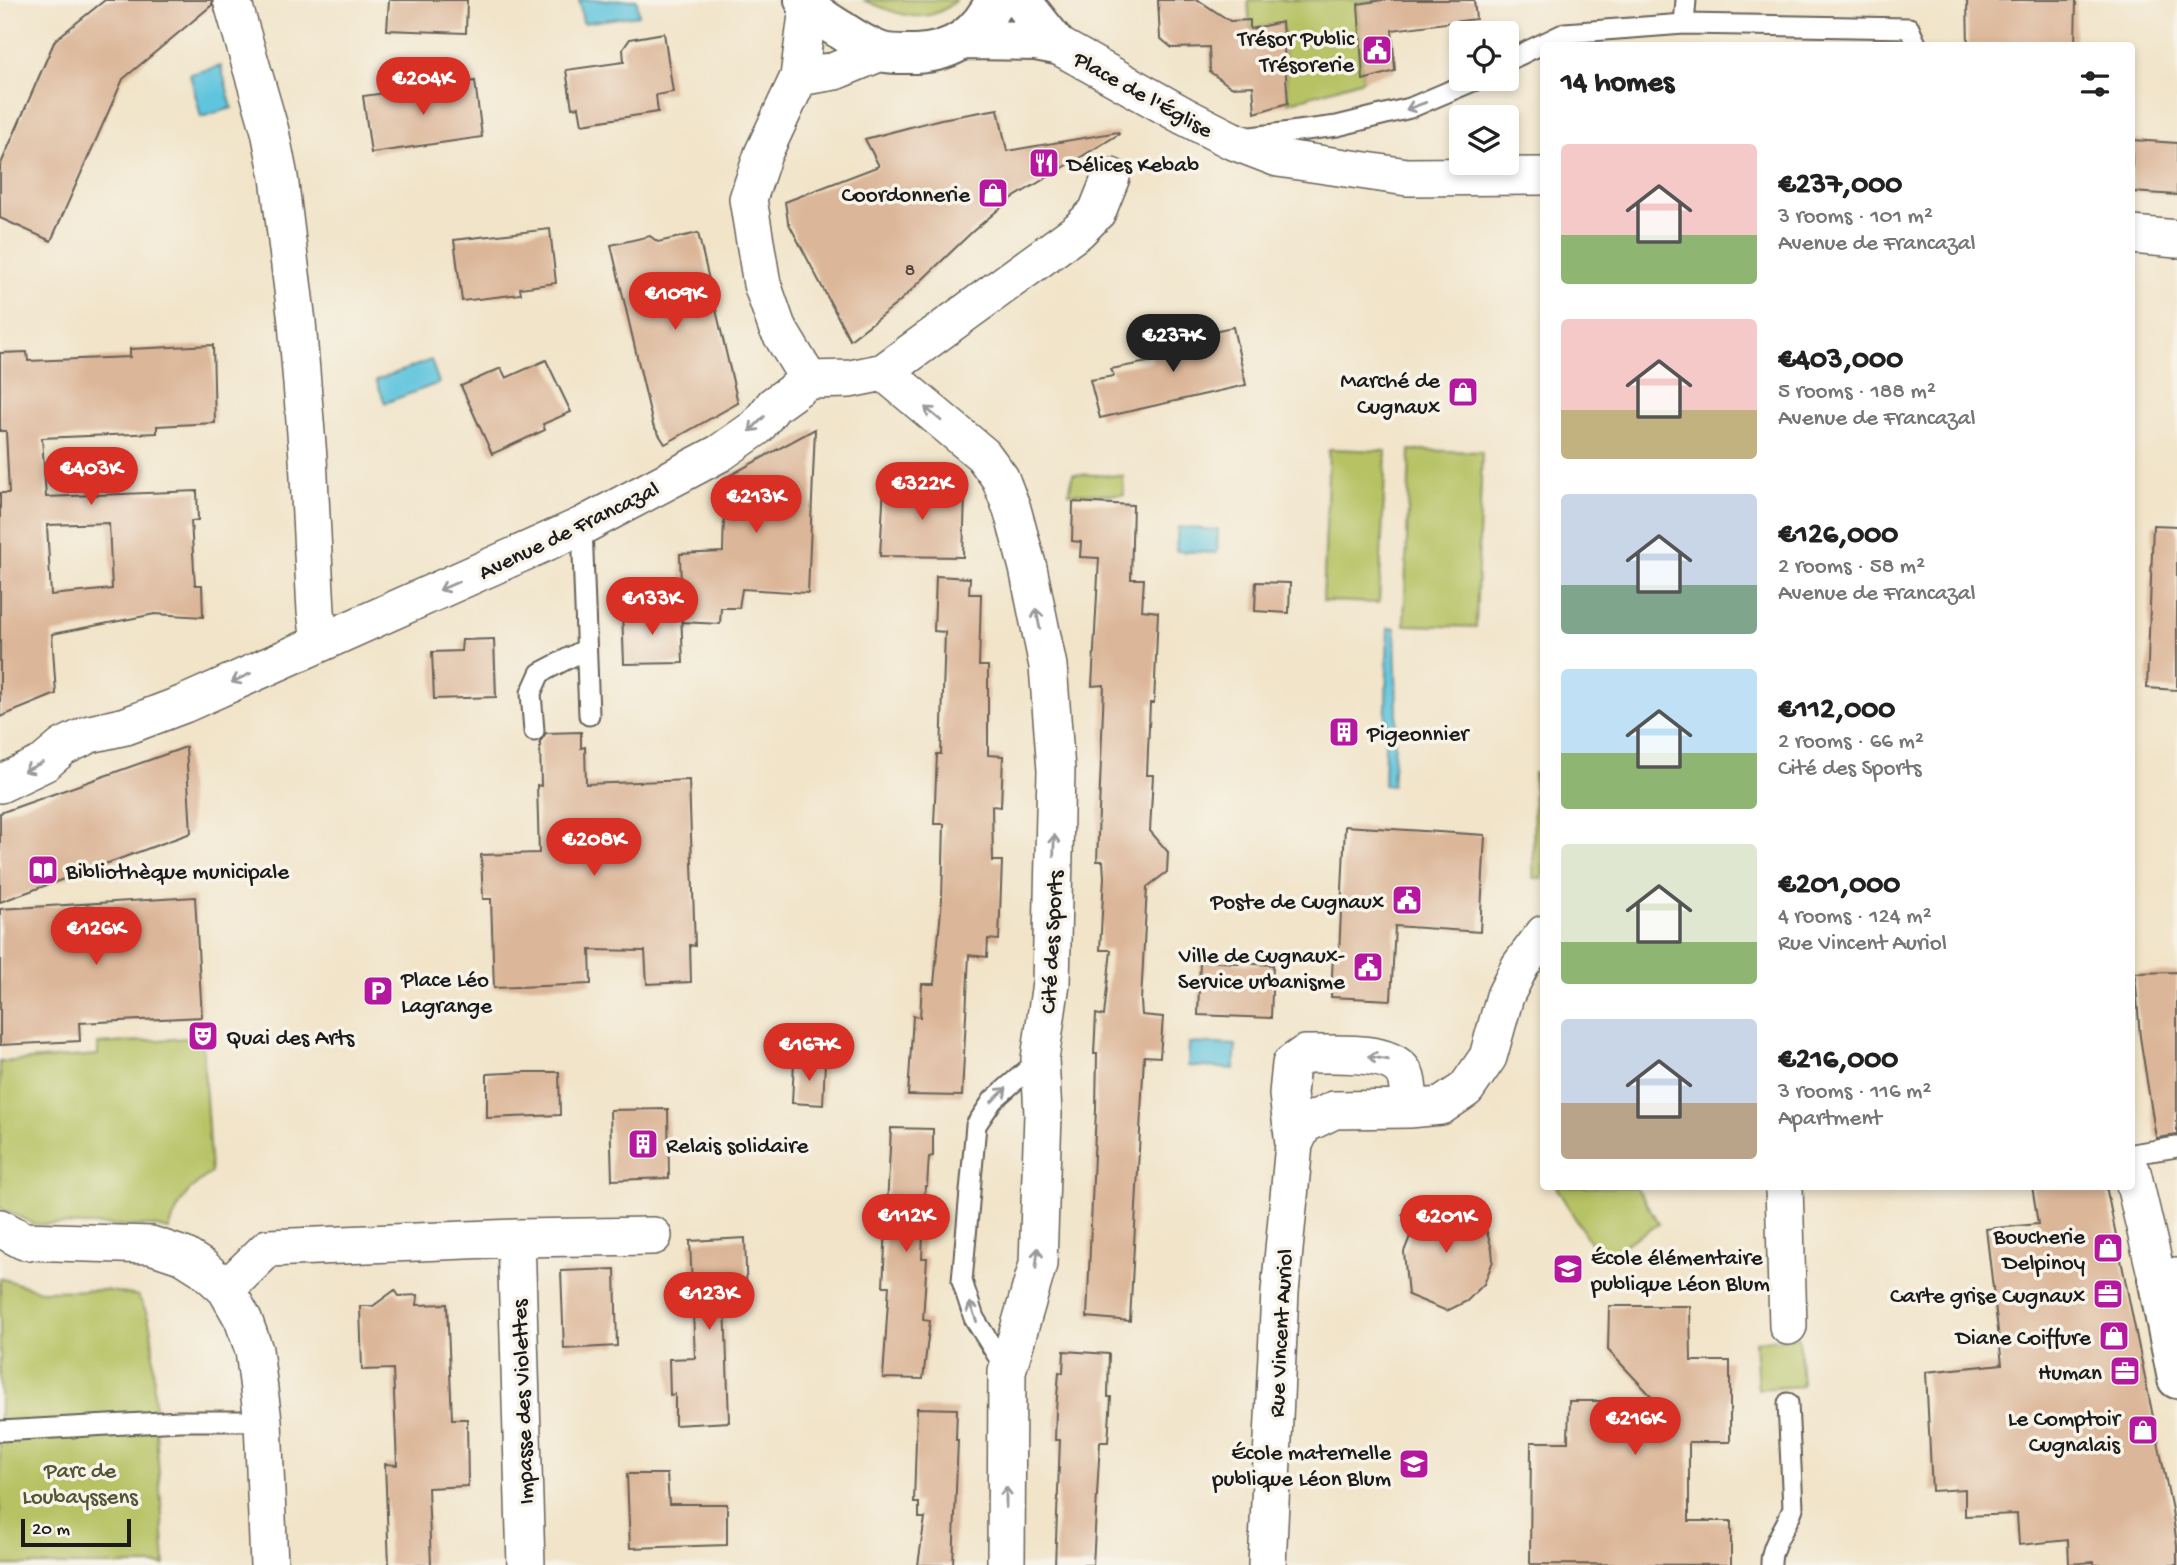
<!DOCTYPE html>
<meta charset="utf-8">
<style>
:root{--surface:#fff;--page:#f6f6f6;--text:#222;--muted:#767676;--accent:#d93025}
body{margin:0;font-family:"Gochi Hand",sans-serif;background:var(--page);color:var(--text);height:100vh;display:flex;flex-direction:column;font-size:26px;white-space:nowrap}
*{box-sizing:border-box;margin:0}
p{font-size:23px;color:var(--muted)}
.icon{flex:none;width:38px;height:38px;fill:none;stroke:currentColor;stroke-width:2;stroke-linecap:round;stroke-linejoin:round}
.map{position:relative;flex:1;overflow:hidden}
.drawer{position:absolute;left:1540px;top:42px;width:595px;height:1148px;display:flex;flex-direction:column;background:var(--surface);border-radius:7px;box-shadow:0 4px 10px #0003}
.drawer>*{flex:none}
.controls{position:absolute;left:1449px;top:21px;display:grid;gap:14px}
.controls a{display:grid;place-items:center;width:70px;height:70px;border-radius:7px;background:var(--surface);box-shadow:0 4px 10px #0003;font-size:35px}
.scale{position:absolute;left:21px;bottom:18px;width:110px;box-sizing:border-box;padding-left:7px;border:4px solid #1c1c1c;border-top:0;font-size:19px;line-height:24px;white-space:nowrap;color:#1c1c1c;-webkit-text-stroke:5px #f7f3e8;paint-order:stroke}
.price{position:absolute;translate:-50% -60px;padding:0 16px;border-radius:24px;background:var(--accent);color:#fff;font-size:23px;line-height:46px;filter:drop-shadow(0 2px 4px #0008)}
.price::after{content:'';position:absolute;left:50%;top:42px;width:21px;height:16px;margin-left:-10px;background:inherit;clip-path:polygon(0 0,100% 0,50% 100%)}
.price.on{background:#222;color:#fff}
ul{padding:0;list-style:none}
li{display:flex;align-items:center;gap:21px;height:175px;padding:0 21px}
li span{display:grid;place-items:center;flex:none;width:196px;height:140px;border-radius:7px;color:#555}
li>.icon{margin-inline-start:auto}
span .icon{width:84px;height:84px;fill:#fffc;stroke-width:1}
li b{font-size:30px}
h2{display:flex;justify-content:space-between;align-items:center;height:84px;padding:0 21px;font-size:30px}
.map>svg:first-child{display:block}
.green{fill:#b6c264;stroke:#696f40;stroke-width:2}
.water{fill:#5fc4dd;stroke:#3e707c;stroke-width:2}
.building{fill:#dcb698;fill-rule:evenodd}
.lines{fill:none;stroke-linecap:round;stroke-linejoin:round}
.service-casing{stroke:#676259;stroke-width:23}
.minor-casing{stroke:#676259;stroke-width:40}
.tertiary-casing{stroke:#676259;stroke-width:42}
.secondary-casing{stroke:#676259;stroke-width:42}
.service{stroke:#fff;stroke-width:19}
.minor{stroke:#fff;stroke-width:37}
.tertiary{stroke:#fff;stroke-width:38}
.secondary{stroke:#fff;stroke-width:38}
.oneway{stroke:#999}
.labels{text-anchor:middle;stroke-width:7;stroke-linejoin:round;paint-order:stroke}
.number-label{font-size:19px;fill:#4c423b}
.poi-label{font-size:23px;fill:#1c1c1c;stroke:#f7f3e8;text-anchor:end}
.street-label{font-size:23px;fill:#1c1c1c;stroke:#f7f3e8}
.park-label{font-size:23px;fill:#525635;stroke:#f7f3e8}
</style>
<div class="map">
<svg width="2177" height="1565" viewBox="0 0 2177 1565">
<rect width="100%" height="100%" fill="#f7f3e8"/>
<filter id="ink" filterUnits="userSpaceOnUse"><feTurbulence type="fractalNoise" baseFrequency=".0143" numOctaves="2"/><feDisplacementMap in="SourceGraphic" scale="14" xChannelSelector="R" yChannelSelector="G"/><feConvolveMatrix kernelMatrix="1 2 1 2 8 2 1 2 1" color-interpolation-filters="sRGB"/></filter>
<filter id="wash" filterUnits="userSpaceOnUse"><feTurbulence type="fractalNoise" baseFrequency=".00686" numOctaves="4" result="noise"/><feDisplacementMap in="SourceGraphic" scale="28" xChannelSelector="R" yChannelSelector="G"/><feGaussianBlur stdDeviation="1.57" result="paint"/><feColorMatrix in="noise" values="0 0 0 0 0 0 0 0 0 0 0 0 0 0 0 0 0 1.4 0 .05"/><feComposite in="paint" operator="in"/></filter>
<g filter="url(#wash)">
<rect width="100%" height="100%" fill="#f1e4c9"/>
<path class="green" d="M863,0H956C926,29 896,13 863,0Z
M1248,0H1382L1358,5L1363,80L1288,103L1282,23L1250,29Z
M1329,449L1386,451L1379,603L1323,601Z
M1410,450L1482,452L1476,627L1404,625Z
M1073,474L1123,476L1124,495L1069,493Z
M1534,773H1543V878H1533Z
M202,1037L211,1173C185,1190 179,1202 169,1230L152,1226L34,1224L0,1208V1062L98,1055V1044Z
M1556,1187H1636L1659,1224L1600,1259Z
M0,1278L41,1291L105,1290L138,1296C157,1326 152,1354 154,1389C156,1447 162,1506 165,1565H0Z
M1799,1338L1802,1386L1758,1389L1755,1341Z"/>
<path class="water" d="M579,0H637L639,15L583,23Z
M221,66L232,108L201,117L190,74Z
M431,360L439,383L385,403L376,380Z
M1178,527L1218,530L1217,553L1176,551Z
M1388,628H1395L1397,711L1392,786L1384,785Z
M1189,1043L1236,1045L1234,1069L1188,1066Z"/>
<g id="blocks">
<path class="building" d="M105,0H212V5L123,79L51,241L0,218V166L55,40Z
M389,0H467L466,33L387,30Z
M1158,0H1198L1230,21L1250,20V29L1282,22L1288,103L1255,113L1253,86L1231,87L1210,72L1209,47L1172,48L1160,38Z
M1382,0H1474L1476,19L1392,30L1395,71L1363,80L1358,4Z
M1967,0H2076L2075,46H1968Z
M664,33L673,92L656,95L658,112L582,124L579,107L572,108L566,70L624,62L623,49L630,39Z
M475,81L482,137L371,153L363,96Z
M998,109L1007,151L1118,132L1119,134L1011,199L972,232L898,303L850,340L788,222L785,202L879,166L865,139L941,119Z
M2132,140L2177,143V195L2132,192Z
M550,229L556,283L520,288L521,294L462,301L454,240Z
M698,233L738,403L665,444L653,425L611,245L650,236L658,242Z
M1233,327L1246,385L1100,418L1090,380L1114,376L1111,369L1153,361L1149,344Z
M213,345L215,423L157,426V433L42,438L46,497L197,491L198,520L191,521L195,585H202L203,617L155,614L52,634L56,694L0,717V493H9L6,431H0V353L27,352L28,361L130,357V349ZM109,523L112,589L51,595L47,525Z
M546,360L571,412L543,424L545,430L492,454L461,386L501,368L506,378Z
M815,429L808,593L742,589L739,608H721L720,624L682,622L680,554L723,552L725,478Z
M884,485L942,486L941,497L965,495L963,557L880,556Z
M1073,502L1133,505L1131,579H1144L1142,610L1158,612L1154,703H1150L1147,775H1153L1150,831L1168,852L1167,872L1147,887L1141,1001L1142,1015L1163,1017L1160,1057L1144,1056L1130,1321L1087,1317L1096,1109L1097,1054H1094L1096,1014L1104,1016L1111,950H1100L1104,877L1103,861H1097L1104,685L1092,686L1099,558L1080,557L1081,542L1072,541Z
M2153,525L2177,526V690L2147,688Z
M936,576L970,578L969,594H981L979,666H988V755L1003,756L1001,807L992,806L993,861H1002L999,940L988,939L987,957L969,955L962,1096L908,1095L913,1016L920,1017L922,984H934L942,899L944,824H934L937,754H941L945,632L934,631Z
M1256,582L1290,583L1289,613L1255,611Z
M648,610H681L683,663L624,664L622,611Z
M494,639L496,697L434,699L432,652L461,651L462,640Z
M581,732V748L585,747L586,784L689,780L695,946L690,945L691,982L647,984L645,951L590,950L591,984L494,988L491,899H483L481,855L539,853L537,785L541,786L540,742L546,733Z
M186,747L191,833L0,902V813Z
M1345,826L1485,835L1480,932L1395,926L1391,1000L1331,997L1333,954H1339Z
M195,897L202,1017L79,1023L80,1041L0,1045V909Z
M1200,961L1273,965L1271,1018L1198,1015Z
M2177,972V1135L2156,1138L2140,1037L2135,973Z
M794,1061L825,1062L823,1105L792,1103Z
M527,1072H559L560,1115L487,1118V1074Z
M668,1109L669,1178L612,1180L610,1110Z
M891,1128L933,1129V1156L929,1157L927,1186H925L922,1258H927L923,1320L930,1321L923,1379L883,1378L889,1286H883Z
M2032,1186H2106L2172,1510L2177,1545V1565H2095L2094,1562L2069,1564L2068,1540L2019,1545L2017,1514L1965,1516V1489L1932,1491L1926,1372L2002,1364L1986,1229L2038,1224Z
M1437,1202L1473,1210L1485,1226L1492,1249L1493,1261L1484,1284L1467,1301L1447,1311L1408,1295L1404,1252L1414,1226L1402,1215L1420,1204Z
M745,1238L747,1301L725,1302L729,1422L675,1425V1394L670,1395L669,1359L695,1358L690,1241Z
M615,1269L617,1346L564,1349L561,1271Z
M395,1290L399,1296L418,1295L417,1305L447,1304L452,1419H467L468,1486L428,1488L431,1565H389L385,1464L397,1465L393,1369L362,1370L360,1306H373Z
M1609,1306H1690L1691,1361H1730V1442H1689V1521H1731V1565L1530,1564L1531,1442H1568L1569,1401H1656L1608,1350Z
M1064,1351L1109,1354L1108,1397H1111L1108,1442H1100L1093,1565H1055L1060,1440H1055L1056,1410L1059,1372L1063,1373Z
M917,1408L957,1409L956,1440H958L953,1565H918L925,1518H919V1503H914Z
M627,1474H667L669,1504H727V1545L630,1548Z"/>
</g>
</g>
<g filter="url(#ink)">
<use href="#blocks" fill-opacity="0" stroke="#676259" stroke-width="2"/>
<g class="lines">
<g class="service-casing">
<path id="service" d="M1684,24L1686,0
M1507,61L1565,33L1684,24L1909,28L1917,46
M1243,138L1337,126L1410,108L1478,79
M582,526L589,715
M534,731L531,693L540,673L586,649
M2132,1154L2177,1147
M1007,1371L974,1318L962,1281L976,1125L993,1100L1040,1059
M0,1431L180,1421H263
M1771,1565C1770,1544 1787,1527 1793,1508L1788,1403"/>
</g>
<g class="minor-casing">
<path id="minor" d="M232,0L270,131L279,177L297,322L308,458L316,611L320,642
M808,7L799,77L763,154L748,199L762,284L777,327L809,380
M1057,45L1184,116L1231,140L1278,158L1407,177L1544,176
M799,77L835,71L881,52
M2132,235L2177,239
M884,372L983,455L1000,478L1012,509L1028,568L1048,666L1056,770L1051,983L1040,1059L1043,1114L1038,1264L1007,1371L1006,1565
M0,784L44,763L63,747L90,734L126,726L184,704L582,526L720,453L757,427L774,405L809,380L850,379L884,372L1078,231L1097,212L1111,177
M1294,1144L1303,1125L1334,1110L1409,1109L1441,1106L1466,1089L1488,1057L1505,996L1520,966L1544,934
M2132,1172L2157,1278L2177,1277
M1784,1186L1788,1326
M0,1228L24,1241L151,1245L184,1256L203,1268L226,1289L243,1319L254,1350L263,1421L269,1565
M516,1238L653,1236
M226,1289L268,1248L516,1238L526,1565
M1267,1565L1280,1292L1294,1144L1288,1094L1291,1064L1305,1054C1330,1055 1393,1048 1405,1075C1409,1084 1408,1099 1409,1109"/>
</g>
<g class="tertiary-casing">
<path id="tertiary" d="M2157,1278L2177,1379"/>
</g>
<g class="secondary-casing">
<path id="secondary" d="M804,0C812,13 828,22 841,30C853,38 865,46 879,51C889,55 904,54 916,54C954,52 979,34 995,0
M1021,0L1057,45
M964,40L1036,41L1057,45"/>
</g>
<use href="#service" class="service"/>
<use href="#minor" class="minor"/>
<use href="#tertiary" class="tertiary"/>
<use href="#secondary" class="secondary"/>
</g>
<defs><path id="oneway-shaft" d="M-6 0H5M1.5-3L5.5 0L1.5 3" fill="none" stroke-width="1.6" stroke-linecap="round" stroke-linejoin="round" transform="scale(1.75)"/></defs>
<g class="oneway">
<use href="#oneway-shaft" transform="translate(1416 106) rotate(160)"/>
<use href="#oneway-shaft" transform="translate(933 414) rotate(-140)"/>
<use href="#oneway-shaft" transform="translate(757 424) rotate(135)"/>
<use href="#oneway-shaft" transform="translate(449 586) rotate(156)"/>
<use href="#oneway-shaft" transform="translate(1038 619) rotate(-101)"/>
<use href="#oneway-shaft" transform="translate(241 678) rotate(155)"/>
<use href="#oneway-shaft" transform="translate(33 767) rotate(154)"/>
<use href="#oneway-shaft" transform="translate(1054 845) rotate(-88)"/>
<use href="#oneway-shaft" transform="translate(1378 1058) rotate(-170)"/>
<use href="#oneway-shaft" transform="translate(999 1095) rotate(-43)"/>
<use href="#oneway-shaft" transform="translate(1037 1258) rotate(-84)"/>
<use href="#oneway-shaft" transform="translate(973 1312) rotate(-111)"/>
<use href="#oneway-shaft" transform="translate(1006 1497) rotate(-90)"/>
</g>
</g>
<defs>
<g id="civic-square" transform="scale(1.575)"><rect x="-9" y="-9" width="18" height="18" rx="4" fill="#b5179e" stroke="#f7f3e8"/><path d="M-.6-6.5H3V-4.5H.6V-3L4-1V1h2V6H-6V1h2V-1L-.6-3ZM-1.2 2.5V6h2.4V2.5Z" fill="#fff"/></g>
<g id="restaurant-square" transform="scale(1.575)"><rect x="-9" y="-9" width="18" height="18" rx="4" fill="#b5179e" stroke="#f7f3e8"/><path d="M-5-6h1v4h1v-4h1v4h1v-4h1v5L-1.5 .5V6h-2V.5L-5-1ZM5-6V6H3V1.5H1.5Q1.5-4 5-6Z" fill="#fff"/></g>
<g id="shop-square" transform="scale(1.575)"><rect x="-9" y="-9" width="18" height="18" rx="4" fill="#b5179e" stroke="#f7f3e8"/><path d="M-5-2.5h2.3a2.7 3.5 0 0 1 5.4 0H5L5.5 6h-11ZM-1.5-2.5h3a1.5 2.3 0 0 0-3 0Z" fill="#fff"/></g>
<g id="building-square" transform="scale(1.575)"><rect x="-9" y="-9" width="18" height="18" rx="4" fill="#b5179e" stroke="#f7f3e8"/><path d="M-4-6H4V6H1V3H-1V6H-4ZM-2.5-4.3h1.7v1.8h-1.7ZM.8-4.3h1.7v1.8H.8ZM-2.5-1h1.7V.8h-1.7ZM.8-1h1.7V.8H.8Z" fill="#fff"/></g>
<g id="library-square" transform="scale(1.575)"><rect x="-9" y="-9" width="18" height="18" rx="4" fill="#b5179e" stroke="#f7f3e8"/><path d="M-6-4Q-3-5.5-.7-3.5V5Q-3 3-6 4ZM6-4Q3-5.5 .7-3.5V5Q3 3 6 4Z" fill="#fff"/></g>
<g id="parking-square" transform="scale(1.575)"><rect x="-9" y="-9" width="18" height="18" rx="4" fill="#b5179e" stroke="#f7f3e8"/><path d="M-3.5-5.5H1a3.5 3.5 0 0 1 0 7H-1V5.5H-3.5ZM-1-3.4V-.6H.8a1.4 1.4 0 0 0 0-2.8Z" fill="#fff"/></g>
<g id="theatre-square" transform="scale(1.575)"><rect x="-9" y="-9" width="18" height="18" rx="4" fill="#b5179e" stroke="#f7f3e8"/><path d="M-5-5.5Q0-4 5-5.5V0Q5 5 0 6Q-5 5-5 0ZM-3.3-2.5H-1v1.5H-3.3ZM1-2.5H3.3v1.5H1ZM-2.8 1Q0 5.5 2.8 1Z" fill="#fff"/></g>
<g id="school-square" transform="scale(1.575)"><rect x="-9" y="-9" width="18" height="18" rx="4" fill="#b5179e" stroke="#f7f3e8"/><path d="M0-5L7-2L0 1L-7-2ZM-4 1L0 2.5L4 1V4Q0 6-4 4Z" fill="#fff"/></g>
<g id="office-square" transform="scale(1.575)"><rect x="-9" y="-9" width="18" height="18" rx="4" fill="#b5179e" stroke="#f7f3e8"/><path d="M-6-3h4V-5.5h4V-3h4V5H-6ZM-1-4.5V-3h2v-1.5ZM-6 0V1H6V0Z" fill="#fff"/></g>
</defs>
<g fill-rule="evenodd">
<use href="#civic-square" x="1377" y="50"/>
<use href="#restaurant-square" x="1044" y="163"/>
<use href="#shop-square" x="993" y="193"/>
<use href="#shop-square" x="1463" y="392"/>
<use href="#building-square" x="1344" y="732"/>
<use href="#library-square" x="43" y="870"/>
<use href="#civic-square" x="1407" y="900"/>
<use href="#civic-square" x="1368" y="967"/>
<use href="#parking-square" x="378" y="991"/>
<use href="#theatre-square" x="203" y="1036"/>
<use href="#building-square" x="643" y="1144"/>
<use href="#shop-square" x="2108" y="1248"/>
<use href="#school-square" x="1568" y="1269"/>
<use href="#office-square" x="2108" y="1294"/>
<use href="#shop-square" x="2114" y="1336"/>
<use href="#office-square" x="2125" y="1371"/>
<use href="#shop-square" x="2143" y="1430"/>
<use href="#school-square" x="1414" y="1464"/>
</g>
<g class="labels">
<g class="number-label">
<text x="910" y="275">8</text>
</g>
<g class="poi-label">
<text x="1354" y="45">Trésor Public<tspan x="1354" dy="26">Trésorerie</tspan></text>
<text x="1067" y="171" text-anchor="start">Délices Kebab</text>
<text x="970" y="201">Coordonnerie</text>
<text x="1440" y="387">Marché de<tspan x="1440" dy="26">Cugnaux</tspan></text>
<text x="1367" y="740" text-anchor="start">Pigeonnier</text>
<text x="66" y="878" text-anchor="start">Bibliothèque municipale</text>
<text x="1384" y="908">Poste de Cugnaux</text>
<text x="1345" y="962">Ville de Cugnaux-<tspan x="1345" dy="26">Service urbanisme</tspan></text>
<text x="401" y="986" text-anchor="start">Place Léo<tspan x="401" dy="26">Lagrange</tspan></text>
<text x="226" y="1044" text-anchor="start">Quai des Arts</text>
<text x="666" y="1152" text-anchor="start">Relais solidaire</text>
<text x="2085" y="1243">Boucherie<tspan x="2085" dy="26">Delpinoy</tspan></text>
<text x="1591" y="1264" text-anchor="start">École élémentaire<tspan x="1591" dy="26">publique Léon Blum</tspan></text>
<text x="2085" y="1302">Carte grise Cugnaux</text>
<text x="2091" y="1344">Diane Coiffure</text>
<text x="2102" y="1379">Human</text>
<text x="2120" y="1425">Le Comptoir<tspan x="2120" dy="26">Cugnalais</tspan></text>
<text x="1391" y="1459">École maternelle<tspan x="1391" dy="26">publique Léon Blum</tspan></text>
</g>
<g class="street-label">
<text transform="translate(1144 93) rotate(29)" y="8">Place de l'Église</text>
<text transform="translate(568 529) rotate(-26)" y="8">Avenue de Francazal</text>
<text transform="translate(1050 942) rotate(-87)" y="8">Cité des Sports</text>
<text transform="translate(1279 1333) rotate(-87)" y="8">Rue Vincent Auriol</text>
<text transform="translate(521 1402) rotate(-92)" y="8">Impasse des Violettes</text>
</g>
<g class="park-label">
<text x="80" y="1477">Parc de<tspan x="80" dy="26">Loubayssens</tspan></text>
</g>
</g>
</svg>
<div class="controls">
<a><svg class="icon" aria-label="locate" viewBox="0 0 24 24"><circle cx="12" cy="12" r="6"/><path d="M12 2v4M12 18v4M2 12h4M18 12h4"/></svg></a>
<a><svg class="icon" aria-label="layers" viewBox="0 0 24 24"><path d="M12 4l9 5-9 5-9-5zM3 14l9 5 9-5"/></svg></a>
</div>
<div class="scale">20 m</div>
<b class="price" style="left:423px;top:117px">€204K</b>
<b class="price" style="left:675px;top:332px">€109K</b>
<b class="price on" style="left:1173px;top:374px">€237K</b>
<b class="price" style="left:91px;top:507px">€403K</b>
<b class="price" style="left:922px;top:522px">€322K</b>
<b class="price" style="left:756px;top:535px">€213K</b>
<b class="price" style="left:652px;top:637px">€133K</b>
<b class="price" style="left:594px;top:878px">€208K</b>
<b class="price" style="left:96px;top:967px">€126K</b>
<b class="price" style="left:809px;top:1083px">€167K</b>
<b class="price" style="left:906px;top:1254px">€112K</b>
<b class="price" style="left:1446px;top:1255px">€201K</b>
<b class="price" style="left:709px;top:1332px">€123K</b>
<b class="price" style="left:1635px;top:1457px">€216K</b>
<section class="drawer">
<h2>14 homes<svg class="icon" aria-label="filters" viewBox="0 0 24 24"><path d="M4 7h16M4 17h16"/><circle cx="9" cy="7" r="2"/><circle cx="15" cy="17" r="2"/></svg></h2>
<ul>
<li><span style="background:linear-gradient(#f6c9c9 65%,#8fb573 0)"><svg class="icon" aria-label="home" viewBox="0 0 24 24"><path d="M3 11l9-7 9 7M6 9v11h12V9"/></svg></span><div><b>€237,000</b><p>3 rooms · 101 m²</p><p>Avenue de Francazal</p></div></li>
<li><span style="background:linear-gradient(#f6c9c9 65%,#c2b280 0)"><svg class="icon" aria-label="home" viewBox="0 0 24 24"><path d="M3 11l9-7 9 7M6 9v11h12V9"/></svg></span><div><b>€403,000</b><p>5 rooms · 188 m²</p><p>Avenue de Francazal</p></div></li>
<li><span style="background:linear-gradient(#c9d6e8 65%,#7fa58c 0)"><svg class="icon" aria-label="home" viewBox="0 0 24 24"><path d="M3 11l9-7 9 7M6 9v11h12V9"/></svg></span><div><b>€126,000</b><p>2 rooms · 58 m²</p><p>Avenue de Francazal</p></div></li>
<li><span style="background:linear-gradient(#bfe0f5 60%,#8fb573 0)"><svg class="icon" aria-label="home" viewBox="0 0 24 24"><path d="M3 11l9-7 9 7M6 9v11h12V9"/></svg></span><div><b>€112,000</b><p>2 rooms · 66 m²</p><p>Cité des Sports</p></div></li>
<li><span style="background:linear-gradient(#dfe7d0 70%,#8fb573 0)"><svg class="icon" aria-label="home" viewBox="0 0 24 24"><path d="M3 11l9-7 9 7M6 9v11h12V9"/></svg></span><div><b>€201,000</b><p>4 rooms · 124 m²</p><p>Rue Vincent Auriol</p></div></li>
<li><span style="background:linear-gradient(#c9d6e8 60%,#b9a48a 0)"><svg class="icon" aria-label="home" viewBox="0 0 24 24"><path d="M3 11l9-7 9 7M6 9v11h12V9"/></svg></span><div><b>€216,000</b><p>3 rooms · 116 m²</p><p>Apartment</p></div></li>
</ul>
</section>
</div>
